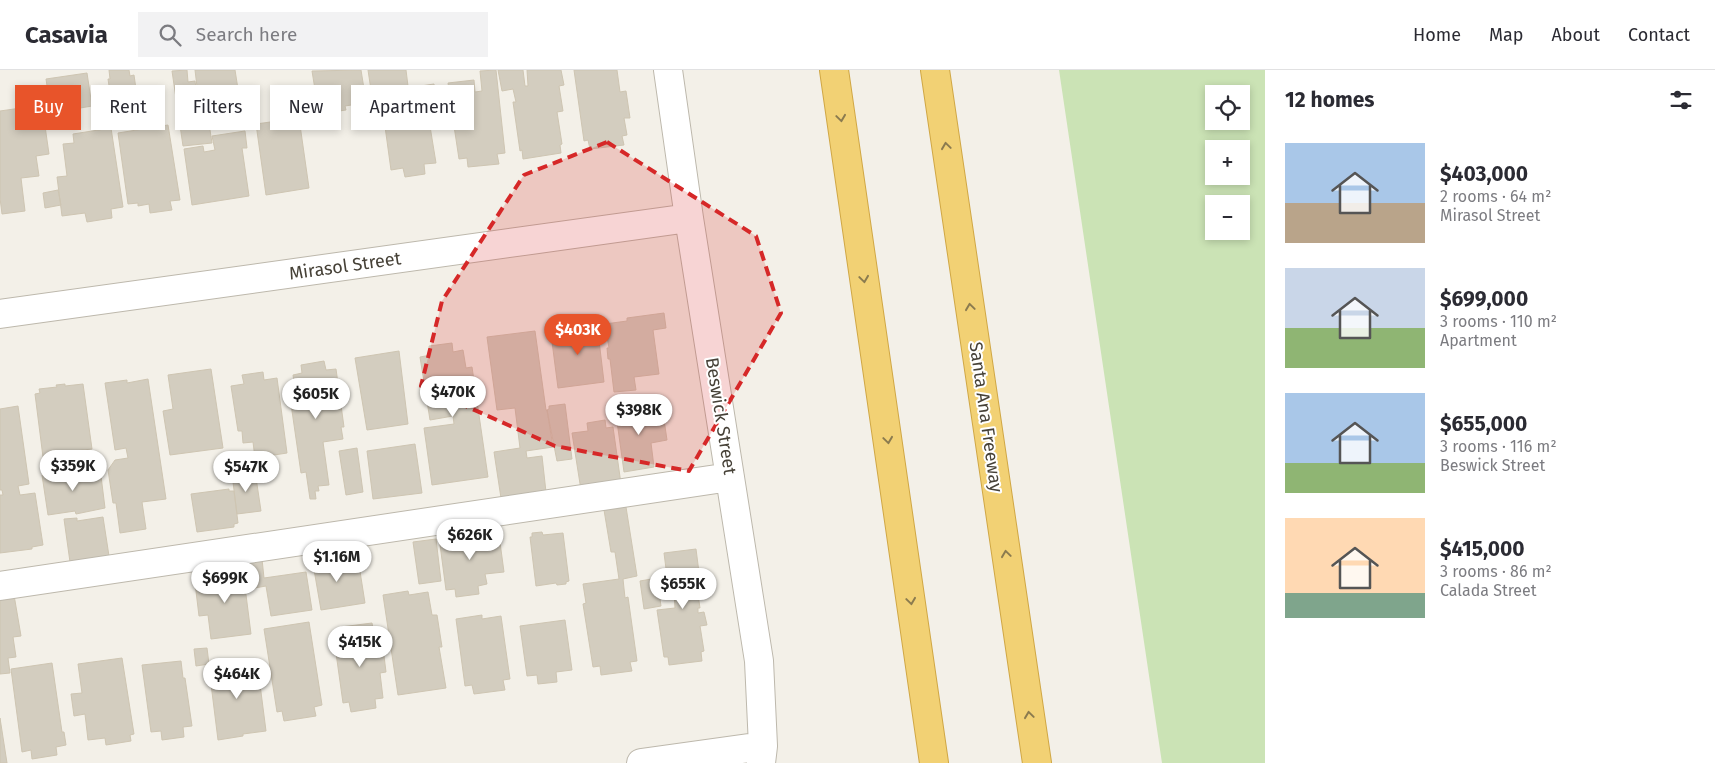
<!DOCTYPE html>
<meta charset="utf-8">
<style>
:root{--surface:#fff;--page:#f2f2f3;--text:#2b2b33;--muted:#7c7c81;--line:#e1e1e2;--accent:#e8542a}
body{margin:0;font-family:"Fira Sans",sans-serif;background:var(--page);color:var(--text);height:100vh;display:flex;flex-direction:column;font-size:19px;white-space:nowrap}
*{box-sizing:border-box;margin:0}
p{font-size:16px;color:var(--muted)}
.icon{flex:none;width:28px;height:28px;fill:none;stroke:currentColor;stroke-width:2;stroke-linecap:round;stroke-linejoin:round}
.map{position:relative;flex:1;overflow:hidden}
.details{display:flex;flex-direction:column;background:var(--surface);width:450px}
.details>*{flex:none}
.banner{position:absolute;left:15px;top:15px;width:475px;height:45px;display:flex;gap:10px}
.buttons{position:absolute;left:1205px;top:15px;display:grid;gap:10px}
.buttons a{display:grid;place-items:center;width:45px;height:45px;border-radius:0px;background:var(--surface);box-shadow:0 2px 8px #0003;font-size:25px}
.price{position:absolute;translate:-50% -42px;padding:0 11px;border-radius:18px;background:#fff;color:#222;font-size:16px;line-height:32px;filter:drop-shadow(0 1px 2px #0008)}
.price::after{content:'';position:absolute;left:50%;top:30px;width:15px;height:11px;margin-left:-8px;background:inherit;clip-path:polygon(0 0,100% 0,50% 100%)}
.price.selected{background:var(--accent);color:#fff}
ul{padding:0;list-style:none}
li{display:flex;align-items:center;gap:15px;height:125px;padding:0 20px}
li span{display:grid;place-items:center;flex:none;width:140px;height:100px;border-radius:0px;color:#555}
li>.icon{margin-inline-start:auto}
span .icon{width:60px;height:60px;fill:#fffc;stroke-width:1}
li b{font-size:21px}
h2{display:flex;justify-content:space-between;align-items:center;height:60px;padding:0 20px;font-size:21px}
.tag{padding:0 18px;border-radius:0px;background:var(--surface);box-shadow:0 2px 8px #0003;font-size:18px;line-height:45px}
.tag.selected{background:var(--accent);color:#fff}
header{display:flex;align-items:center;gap:30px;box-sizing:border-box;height:70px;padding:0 25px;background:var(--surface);border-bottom:1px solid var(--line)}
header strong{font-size:24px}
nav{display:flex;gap:28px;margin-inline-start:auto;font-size:18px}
.search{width:350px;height:45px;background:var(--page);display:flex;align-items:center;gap:12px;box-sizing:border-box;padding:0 18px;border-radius:0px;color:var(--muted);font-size:19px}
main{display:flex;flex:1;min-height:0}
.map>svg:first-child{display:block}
.green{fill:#cbe3b5;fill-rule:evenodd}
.building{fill:#d3cdbf;stroke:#cec5b2}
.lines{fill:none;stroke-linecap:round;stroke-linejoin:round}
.minor-casing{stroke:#bdb8ac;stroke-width:30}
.highway-casing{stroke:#d0a745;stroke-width:30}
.minor{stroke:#fff;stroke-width:28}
.highway{stroke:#f2d174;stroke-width:28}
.oneway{stroke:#8b7b4f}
.marked{fill:#d62828;fill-opacity:0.2;stroke:#d62828;stroke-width:4;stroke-dasharray:10 6;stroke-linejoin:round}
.labels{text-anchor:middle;stroke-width:4;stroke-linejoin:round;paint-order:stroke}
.street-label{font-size:18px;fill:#464137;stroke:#fff}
</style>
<header>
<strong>Casavia</strong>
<div class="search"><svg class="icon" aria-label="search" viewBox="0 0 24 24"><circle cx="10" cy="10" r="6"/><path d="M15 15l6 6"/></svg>Search here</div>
<nav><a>Home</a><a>Map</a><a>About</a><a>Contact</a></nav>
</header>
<main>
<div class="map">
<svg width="1265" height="693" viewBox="0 0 1265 693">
<rect width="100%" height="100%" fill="#f3f0e8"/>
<path class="green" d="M1059,0H1265V693H1162ZM1214,24H1241V51H1214ZM1214,79H1241V106H1214ZM1214,134H1241V161H1214Z"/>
<path class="building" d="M109,0H129L130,6L134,5L137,26L111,29L108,9H110Z
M187,0L188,12L195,11L198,32L202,31V35L206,34L212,73L183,76L172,1Z
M195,0H235L238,19L198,25Z
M361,0L365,25H362L364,33L345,36L346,40L319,44L312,1Z
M368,0H406L408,16L371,20Z
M496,0L505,83L497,84L499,94L468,97L467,88L459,89L454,56L440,58L436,27L450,26L448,13L474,10L475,22L482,21L480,1Z
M498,0H523L525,16H528L527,0H561L564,15L559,16L563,41L557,42L562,74L560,75L561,83L523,89L522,80L520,81L513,32H516L513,19L502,21Z
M574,0H617L620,22L626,21L630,48H624L627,65L622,66L624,75L590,79L588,70L584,71Z
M87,3L92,36L51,43L46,9Z
M434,14L436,31L416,33L414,17Z
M42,35L49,84L36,86L39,106L21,108L25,141L2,144L0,128V41Z
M416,37L417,46L428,44L436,93L424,94L425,104L405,107L403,98L391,100L383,42Z
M299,48L309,118L266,125L256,54Z
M168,55L180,130L170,131L172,140L150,143L149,134L138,136V133L128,134L118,63Z
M111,58L123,137L111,139L112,148L87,152L85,143L62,146L57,107L67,106L63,74L74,73L73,64Z
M245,61L247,78H242L249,126L192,135L184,79L203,76L204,82L215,80L212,66Z
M58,120L61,135L45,138L43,123Z
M664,243L666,258L653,260L659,304L634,307L636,320L614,322L610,289H608L607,278H609L605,254L627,251V248Z
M597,254L604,312L558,318L551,264L562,263L561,258Z
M535,261L546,340H547L553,377L526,381L527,388L542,386L546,422L501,428L494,382L520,378L515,338L497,340L487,267Z
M452,273L453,282L463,280L466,298L472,297L488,407L432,415L424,358L454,354L453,346L430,350L420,287L431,285L429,276Z
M399,281L408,354L367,360L355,288Z
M324,291L326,300L336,299L344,357H341L343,369L323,372L329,415L318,416L319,421H315L316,429H310L306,402L301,403L291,334L297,333L293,305L302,303L301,295Z
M211,299L223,378L170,385L163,341L173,339L168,305Z
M263,302L264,310L277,308L287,383L255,388L253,372L243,373L242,361H238L231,316L244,314L242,305Z
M148,309L166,429L142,432L146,459L120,463L116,433H113L108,400L115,390L128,388L126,378L115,380L105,313L127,310V313Z
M65,314V316L83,314L92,379L74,381L75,395L56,397L55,395L51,396L50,388L44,389L43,387L35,324L40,323L39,319L57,317L56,315Z
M565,334L572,389L557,391L547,340L549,339V336Z
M635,334L636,342L645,340L646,346L663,343L667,370L651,373L654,397L624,402L615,337Z
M18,336L29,414L18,416L20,425L35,423L43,475L32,477V479L0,483V425H3L2,420H0V339Z
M605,350L606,358L613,357L621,414L581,420L572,363L588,361L587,353Z
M415,374L422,423L373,429L367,381Z
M357,378L363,422L346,425L339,381Z
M86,399L87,408L101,406L105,438L76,444L75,441L48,445L42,405Z
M255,401L261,441L237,444L232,404Z
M229,419V421H234L238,453L234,454V457L197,462L191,424Z
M626,437L637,506L623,509L625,528L628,527L637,591L630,592L632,601L601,605L600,596L593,597L583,534L586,533L583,514L619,509L615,482H611L604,440Z
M103,447L109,486L70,492L64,449L77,448V451Z
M478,462L479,468L499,465L504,502L485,504L487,514L478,516L479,524L456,527L455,519L446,520L439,467Z
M542,462L543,465L563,463L569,511L566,512V514L557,515L556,513L536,516L530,467H532V463Z
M436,469L441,511L419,514L413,472Z
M696,479L701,518H697L700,538H698V543L704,542L707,555L700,556L704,581L701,582L702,591L669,595L668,587H664L657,540L675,538L674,522H669L664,483Z
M335,484L337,498L359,495L365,533L321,540L312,488Z
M262,489L264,508L306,502L312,540L271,546L266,516L249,519L245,492Z
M241,499L243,517H245L251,564L211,569L208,545L199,546L195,513L214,511L213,502Z
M657,508L661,536L644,539L640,511Z
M408,521L409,525L428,522L432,545H437L442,577H439L446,618L398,625L383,525Z
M14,525L21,566L13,567L16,587L8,588L10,603L0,604V527Z
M482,545V549L501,546L510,609L503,610L505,620L474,624L472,615L465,616L456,549Z
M565,550L572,600L556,602L557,612L538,614L537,605L527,606L520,556Z
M309,552L322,635L314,637L316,646L284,651L282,641L277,642L264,559Z
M372,553L378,587L384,586L386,602L380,603L383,628L375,629L376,638L351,642L349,632L343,633L336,583L344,582L341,557Z
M207,578L209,594L196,596L194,579Z
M122,588L134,664L130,665L131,671L106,675L105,668L88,670L85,644L74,646L71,624L82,623L78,594Z
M181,591L183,608H185L192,656L183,657L184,667L162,670L161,661L151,662L142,595Z
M257,591L266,661L243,664V666L218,670L209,598Z
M52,593L62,662H64L66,675L56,677L57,685L32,689L31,680L22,682L11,599Z
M0,648L7,693H0Z"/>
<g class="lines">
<g class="minor-casing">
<path id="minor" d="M668,0L689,148L759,591L763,676L761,693
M0,244L689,148
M0,516L730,407
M641,693L763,676"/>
</g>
<g class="highway-casing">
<path id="highway" d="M834,0L934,693
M935,0L1037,693"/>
</g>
<use href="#minor" class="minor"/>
<use href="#highway" class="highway"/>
</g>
<defs><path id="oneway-chevron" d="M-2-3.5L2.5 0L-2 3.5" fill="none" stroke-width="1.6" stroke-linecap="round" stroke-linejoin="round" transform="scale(1.25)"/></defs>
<g class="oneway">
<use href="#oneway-chevron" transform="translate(841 48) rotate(82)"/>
<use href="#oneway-chevron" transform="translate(946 76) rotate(-98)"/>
<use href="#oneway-chevron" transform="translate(864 209) rotate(82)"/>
<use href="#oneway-chevron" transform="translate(970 237) rotate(-98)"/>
<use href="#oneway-chevron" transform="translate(888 370) rotate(82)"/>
<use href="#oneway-chevron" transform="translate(1006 484) rotate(-98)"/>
<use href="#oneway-chevron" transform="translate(911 531) rotate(82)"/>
<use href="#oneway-chevron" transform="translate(1029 645) rotate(-98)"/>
</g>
<path class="marked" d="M607,72L756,166L781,243L689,401L555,376L421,316L442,231L524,105Z"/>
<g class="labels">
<g class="street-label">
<text transform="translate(345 196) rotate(-8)" y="6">Mirasol Street</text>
<text transform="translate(721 346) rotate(81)" y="6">Beswick Street</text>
<text transform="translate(986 347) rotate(82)" y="6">Santa Ana Freeway</text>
</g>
</g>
</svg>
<div class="buttons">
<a><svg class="icon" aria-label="locate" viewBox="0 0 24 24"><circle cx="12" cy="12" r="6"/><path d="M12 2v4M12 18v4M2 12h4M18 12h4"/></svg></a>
<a>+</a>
<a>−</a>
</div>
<b class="price selected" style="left:578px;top:286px">$403K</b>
<b class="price" style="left:453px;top:348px">$470K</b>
<b class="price" style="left:316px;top:350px">$605K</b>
<b class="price" style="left:639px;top:366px">$398K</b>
<b class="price" style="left:73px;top:422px">$359K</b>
<b class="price" style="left:246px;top:423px">$547K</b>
<b class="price" style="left:470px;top:491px">$626K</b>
<b class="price" style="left:337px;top:513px">$1.16M</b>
<b class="price" style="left:225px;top:534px">$699K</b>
<b class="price" style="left:683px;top:540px">$655K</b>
<b class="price" style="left:360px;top:598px">$415K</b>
<b class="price" style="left:237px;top:630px">$464K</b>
<div class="banner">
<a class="tag selected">Buy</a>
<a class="tag">Rent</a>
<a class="tag">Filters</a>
<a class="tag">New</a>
<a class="tag">Apartment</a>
</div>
</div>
<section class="details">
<h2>12 homes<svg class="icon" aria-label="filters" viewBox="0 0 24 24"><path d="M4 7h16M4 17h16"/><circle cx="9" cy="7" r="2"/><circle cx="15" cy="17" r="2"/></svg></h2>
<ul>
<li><span style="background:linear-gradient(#a9c7e8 60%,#b9a48a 0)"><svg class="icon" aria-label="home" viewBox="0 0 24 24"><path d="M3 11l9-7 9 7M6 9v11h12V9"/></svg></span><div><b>$403,000</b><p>2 rooms · 64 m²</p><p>Mirasol Street</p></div></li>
<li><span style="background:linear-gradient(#c9d6e8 60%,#8fb573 0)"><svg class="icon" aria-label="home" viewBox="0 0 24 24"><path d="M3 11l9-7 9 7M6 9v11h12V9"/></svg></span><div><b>$699,000</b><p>3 rooms · 110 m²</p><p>Apartment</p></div></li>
<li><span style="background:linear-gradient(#a9c7e8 70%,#8fb573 0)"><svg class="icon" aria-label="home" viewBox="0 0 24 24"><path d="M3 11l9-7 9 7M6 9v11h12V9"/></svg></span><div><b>$655,000</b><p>3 rooms · 116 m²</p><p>Beswick Street</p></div></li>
<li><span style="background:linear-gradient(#ffd9b3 75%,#7fa58c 0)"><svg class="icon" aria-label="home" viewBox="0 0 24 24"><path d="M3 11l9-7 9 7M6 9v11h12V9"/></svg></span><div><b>$415,000</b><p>3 rooms · 86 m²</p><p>Calada Street</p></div></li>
</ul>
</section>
</main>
